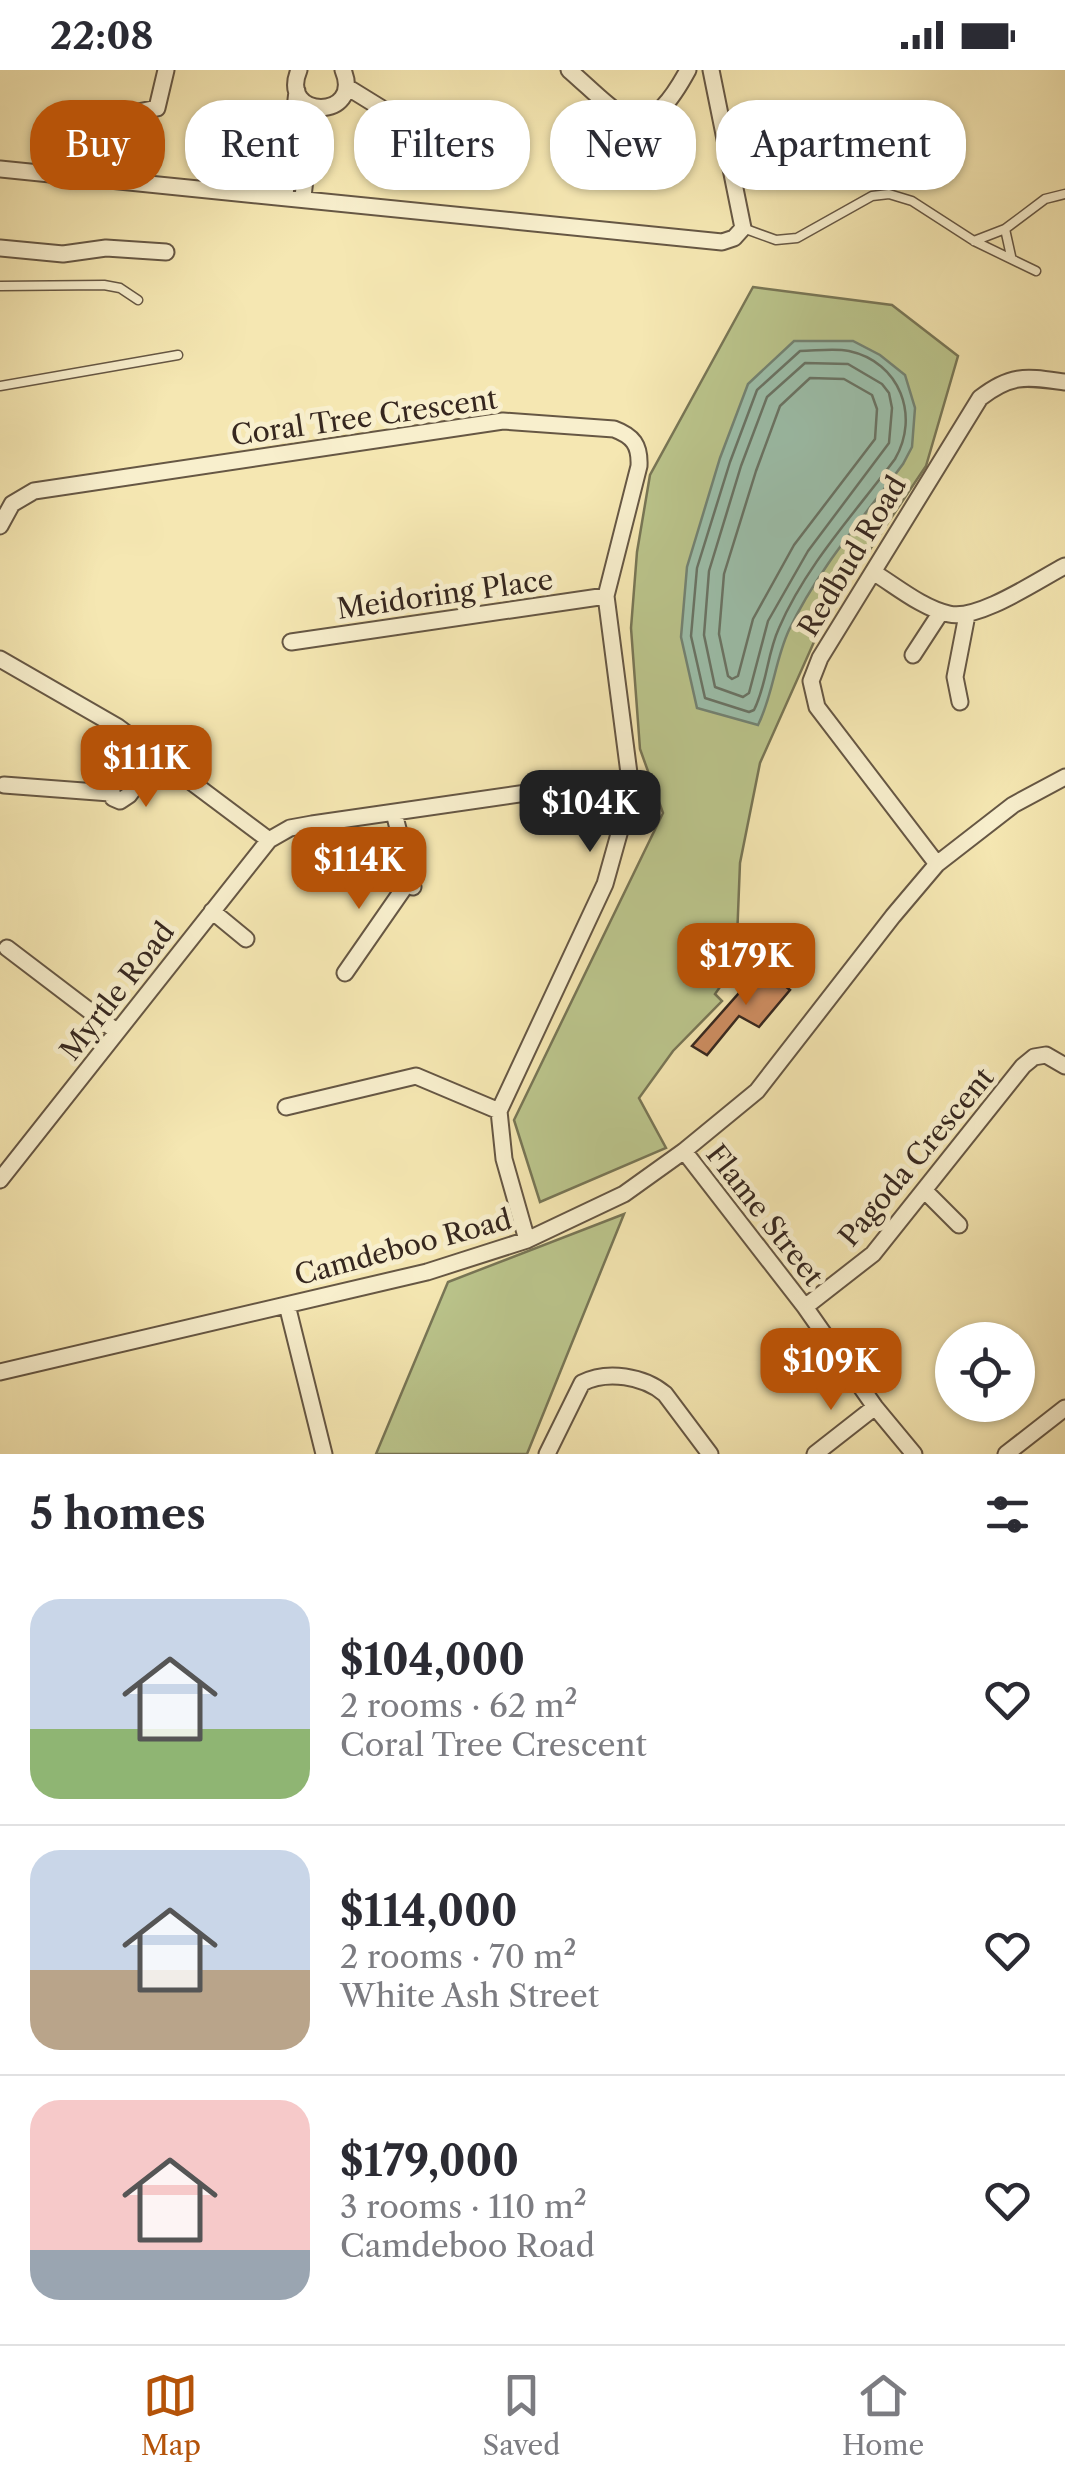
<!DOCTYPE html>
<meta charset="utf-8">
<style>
:root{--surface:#fff;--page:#f2f2f3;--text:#2b2b33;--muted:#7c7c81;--line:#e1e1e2;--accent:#b45309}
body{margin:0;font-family:"Libre Caslon Text",serif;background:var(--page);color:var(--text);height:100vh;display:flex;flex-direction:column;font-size:38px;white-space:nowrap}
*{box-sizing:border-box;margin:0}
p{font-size:32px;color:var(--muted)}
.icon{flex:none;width:55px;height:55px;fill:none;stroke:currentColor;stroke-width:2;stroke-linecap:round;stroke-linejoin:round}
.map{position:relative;height:1384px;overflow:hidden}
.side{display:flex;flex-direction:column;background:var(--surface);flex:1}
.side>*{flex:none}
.guide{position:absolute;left:30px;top:30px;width:1005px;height:90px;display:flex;gap:20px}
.buttons{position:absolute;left:935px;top:1252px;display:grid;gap:20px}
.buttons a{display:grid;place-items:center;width:100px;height:100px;border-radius:50%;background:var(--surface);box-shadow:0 2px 8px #0004;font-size:50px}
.price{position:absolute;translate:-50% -85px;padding:0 22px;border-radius:20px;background:var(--accent);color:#fff;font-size:32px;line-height:65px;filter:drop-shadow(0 2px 5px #0008)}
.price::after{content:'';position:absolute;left:50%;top:60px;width:30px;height:22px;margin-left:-15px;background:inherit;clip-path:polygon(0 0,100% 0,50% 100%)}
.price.current{background:#222;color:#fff}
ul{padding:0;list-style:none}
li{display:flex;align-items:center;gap:30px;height:250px;padding:0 30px}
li+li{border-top:2px solid var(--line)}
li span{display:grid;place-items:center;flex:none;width:280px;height:200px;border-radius:30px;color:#555}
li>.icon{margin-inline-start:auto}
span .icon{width:120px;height:120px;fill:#fffc;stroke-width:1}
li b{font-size:42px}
h2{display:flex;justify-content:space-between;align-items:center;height:120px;padding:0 30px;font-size:42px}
.chip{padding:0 35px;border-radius:40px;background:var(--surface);box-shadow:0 2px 8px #0004;font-size:35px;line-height:90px}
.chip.current{background:var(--accent);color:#fff}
.status{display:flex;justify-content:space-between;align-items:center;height:70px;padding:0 50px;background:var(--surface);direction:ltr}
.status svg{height:28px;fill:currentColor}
.tabs{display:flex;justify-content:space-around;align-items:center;height:140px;border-top:2px solid var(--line);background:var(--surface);font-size:28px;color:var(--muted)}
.tabs a{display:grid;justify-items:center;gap:5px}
.tabs .current{color:var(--accent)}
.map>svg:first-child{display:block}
.green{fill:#bbc58c;stroke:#787656;stroke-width:2.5}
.water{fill:#9cc0ac;stroke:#738374;stroke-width:2.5}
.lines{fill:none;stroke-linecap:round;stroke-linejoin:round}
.shore{stroke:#697466;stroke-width:2.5}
.building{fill:#cd8d61;stroke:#36271f;stroke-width:2.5}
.lane-casing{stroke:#665744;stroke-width:11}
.street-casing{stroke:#665744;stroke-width:19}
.lane{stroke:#f8efcd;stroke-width:8}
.street{stroke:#f8efcd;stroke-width:15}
.labels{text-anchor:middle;stroke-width:10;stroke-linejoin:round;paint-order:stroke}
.street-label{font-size:28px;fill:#36271f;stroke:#f8efcd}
</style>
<div class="status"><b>22:08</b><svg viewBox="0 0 49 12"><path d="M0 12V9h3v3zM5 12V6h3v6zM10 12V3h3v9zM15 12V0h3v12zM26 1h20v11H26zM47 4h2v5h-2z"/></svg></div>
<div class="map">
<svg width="1065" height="1384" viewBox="0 0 1065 1384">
<rect width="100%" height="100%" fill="#f5e7b2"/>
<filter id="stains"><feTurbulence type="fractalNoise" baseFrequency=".002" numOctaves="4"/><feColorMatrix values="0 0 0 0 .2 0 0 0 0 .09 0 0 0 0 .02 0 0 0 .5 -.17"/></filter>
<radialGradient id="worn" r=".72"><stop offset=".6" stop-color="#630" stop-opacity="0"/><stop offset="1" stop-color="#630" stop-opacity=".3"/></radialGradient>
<path class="green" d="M753,217L892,235L958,286L926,396L826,545L760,693L740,793L736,894L715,924L722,931L673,981L639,1028L666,1078L540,1132L514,1050L663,743L640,679L631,558L637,482L650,405Z
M624,1144L527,1384H376L448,1212Z"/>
<path class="water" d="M794,271H853L880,285L905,305L915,338L912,377L903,394C863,448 818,499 789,560C775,590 773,625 758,655L697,638L681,567L687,497L720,388L748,314Z"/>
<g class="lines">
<path class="shore" d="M800,281C815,281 834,278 849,281C900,292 920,346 895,389C855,443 806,495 779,558C767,584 767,614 754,640L749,642L705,628L691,566L697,498L730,392L757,320Z
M805,293L848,294L882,314L889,323L892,338L889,373L808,481L768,551L749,623L743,627L715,617L704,565L709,501L741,396L767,327Z
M810,308L844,309L872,325L877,339L875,369L794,475L753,549L738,606L732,609L728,606L719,564L724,504L756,401L780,336Z"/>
</g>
<path class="building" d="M762,897L790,920L759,957L739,946L707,985L692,976Z"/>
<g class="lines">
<g class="lane-casing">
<path id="lane" d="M743,158L776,170L797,168L872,126L889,124L912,131L974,171L1036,201
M1005,159L1011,186
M974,171L1005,159L1045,129L1065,124
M0,216L104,215L120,218L138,230
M0,316L178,285"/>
</g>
<g class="street-casing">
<path id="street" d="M299,0C278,50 364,50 343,0
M569,0C623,47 643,83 688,0
M347,17L394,46L465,108L479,107
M0,99L722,172L734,168L743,158L711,0
M87,105L86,77L90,62L115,47L157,38L166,0
M285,125L297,21
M303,127L313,38
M0,178L63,184L106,178L166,182
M0,456L12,434L34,421L503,351L614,359C633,366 640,375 639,396L606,526L630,711L624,746L605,814L499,1041L504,1089L527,1170
M873,502C896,516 922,538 949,544C978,551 1038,510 1065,496
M291,572L606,526
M913,585L941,542
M0,589L118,657L269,770L290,758L312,754L568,717L630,711
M960,632L955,607L967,545
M139,672L111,714L113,728L120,731L129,725L158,686
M4,715L110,723
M394,743L413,817
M937,794L817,637L811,611L820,588L980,328C1012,303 1027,307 1065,312
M212,841L246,869
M7,878L116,961
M345,903L411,808
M286,1037L416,1006L499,1041
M684,1081L805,1237L875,1337L914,1384
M0,1110L269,770
M924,1120L959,1155
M287,1235L324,1384
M805,1237L873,1184L1023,996L1034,987L1046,985L1065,996
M0,1302L427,1202L527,1170L624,1124L684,1081L757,1021L893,846L937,794L1013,735L1065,707
M547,1384L582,1313C607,1300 644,1306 665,1324L710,1384
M815,1384L875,1337
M1006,1384L1065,1338"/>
</g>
<use href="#lane" class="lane"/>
<use href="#street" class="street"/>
</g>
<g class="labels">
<g class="street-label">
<text transform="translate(364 347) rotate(-8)" y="10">Coral Tree Crescent</text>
<text transform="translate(852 486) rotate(-59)" y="10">Redbud Road</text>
<text transform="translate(445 524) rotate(-8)" y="10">Meidoring Place</text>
<text transform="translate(117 921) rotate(-52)" y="10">Myrtle Road</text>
<text transform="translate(916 1087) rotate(-50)" y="10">Pagoda Crescent</text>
<text transform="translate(765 1145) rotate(52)" y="10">Flame Street</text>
<text transform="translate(403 1177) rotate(-15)" y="10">Camdeboo Road</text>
</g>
</g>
<rect width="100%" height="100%" filter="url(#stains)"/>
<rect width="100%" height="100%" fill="url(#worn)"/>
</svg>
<div class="buttons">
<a><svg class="icon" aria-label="locate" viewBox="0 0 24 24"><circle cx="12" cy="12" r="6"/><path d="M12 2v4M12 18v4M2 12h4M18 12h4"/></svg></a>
</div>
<b class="price" style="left:146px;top:740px">$111K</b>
<b class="price current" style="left:590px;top:785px">$104K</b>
<b class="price" style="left:359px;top:842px">$114K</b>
<b class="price" style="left:746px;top:938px">$179K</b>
<b class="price" style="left:831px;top:1343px">$109K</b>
<div class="guide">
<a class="chip current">Buy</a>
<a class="chip">Rent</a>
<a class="chip">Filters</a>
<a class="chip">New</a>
<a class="chip">Apartment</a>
</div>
</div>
<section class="side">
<h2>5 homes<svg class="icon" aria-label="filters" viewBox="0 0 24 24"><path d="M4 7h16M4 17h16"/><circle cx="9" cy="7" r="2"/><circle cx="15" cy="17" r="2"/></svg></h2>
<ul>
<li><span style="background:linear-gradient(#c9d6e8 65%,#8fb573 0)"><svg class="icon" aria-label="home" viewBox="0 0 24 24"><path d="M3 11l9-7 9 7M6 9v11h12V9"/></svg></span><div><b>$104,000</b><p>2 rooms · 62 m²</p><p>Coral Tree Crescent</p></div><svg class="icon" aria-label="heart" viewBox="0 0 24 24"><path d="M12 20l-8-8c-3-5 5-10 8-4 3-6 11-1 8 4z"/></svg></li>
<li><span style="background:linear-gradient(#c9d6e8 60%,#b9a48a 0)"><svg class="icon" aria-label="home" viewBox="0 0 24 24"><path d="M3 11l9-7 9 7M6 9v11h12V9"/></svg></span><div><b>$114,000</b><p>2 rooms · 70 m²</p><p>White Ash Street</p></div><svg class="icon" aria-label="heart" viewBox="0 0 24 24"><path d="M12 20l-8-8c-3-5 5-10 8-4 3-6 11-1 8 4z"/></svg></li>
<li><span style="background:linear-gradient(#f6c9c9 75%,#9aa5b1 0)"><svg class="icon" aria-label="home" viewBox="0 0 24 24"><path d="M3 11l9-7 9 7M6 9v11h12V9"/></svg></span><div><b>$179,000</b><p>3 rooms · 110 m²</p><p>Camdeboo Road</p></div><svg class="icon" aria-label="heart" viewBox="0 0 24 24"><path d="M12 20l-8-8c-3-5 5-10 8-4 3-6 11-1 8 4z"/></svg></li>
</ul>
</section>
<nav class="tabs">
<a class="current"><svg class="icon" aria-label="map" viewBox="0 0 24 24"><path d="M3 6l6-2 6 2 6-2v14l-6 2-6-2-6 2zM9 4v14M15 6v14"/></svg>Map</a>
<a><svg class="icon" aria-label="saved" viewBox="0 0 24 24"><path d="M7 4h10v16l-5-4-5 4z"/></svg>Saved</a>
<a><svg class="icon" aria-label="home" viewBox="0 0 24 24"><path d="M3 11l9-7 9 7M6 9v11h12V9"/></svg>Home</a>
</nav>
